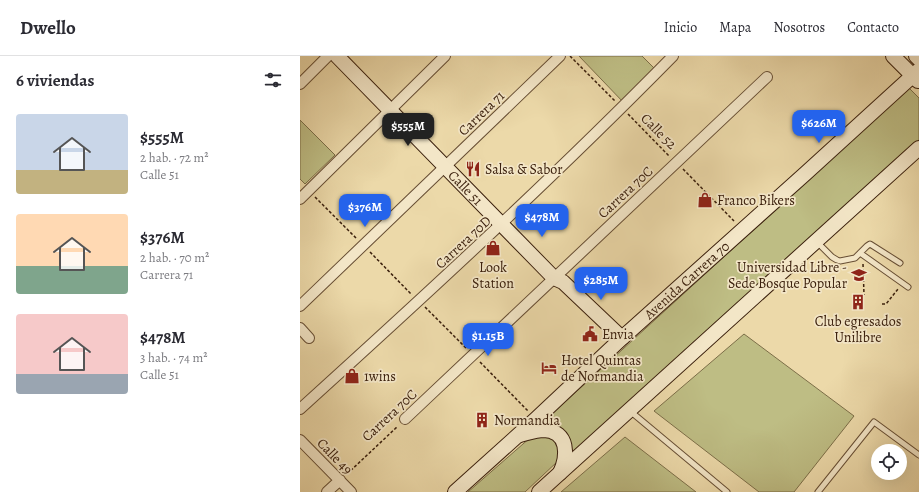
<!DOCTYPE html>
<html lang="es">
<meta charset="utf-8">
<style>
:root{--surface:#fff;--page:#f7f7f7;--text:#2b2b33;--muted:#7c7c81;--line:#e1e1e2;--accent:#2563eb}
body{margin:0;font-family:Alegreya,serif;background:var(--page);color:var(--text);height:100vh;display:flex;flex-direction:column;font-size:15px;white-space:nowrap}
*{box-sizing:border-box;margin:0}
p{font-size:13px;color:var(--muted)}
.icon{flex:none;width:22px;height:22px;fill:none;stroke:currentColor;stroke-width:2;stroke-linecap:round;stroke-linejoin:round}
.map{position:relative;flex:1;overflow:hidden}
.panel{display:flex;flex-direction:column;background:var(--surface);width:300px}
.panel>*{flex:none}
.buttons{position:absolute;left:571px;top:388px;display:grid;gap:8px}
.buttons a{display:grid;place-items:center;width:36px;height:36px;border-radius:50%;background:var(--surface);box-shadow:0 4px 16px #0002;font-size:20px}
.price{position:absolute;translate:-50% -34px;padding:0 9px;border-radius:8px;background:var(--accent);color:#fff;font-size:13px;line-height:26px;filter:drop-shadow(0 1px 2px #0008)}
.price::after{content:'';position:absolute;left:50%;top:24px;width:12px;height:9px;margin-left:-6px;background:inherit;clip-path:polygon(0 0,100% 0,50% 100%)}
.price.active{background:#222;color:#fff}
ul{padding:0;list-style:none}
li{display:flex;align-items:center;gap:12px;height:100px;padding:0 16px}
li span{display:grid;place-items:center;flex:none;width:112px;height:80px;border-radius:4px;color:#555}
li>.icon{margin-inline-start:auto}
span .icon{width:48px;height:48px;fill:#fffc;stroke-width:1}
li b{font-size:17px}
h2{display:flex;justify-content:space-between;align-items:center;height:48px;padding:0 16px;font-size:17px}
header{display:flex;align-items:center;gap:24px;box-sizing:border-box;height:56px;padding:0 20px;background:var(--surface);border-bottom:1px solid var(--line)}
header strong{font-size:19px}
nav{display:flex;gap:22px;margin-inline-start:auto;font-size:14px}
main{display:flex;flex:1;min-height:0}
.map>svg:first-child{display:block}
.green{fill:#bebd84;stroke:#7c6e48}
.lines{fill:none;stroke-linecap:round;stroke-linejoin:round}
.lane-casing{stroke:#674e34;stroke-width:7}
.street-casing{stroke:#674e34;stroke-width:12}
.secondary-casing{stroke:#3b200d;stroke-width:16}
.path{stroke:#3b200d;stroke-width:1.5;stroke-dasharray:3 2;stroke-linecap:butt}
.lane{stroke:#f3e6c7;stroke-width:5}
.street{stroke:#f3e6c7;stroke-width:10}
.secondary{stroke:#f3e6c7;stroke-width:14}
.labels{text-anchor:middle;stroke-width:3.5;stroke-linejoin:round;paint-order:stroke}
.street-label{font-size:14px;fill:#3b200d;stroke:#f3e6c7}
.poi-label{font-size:14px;fill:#3b200d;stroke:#f3e6c7;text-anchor:start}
</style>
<header>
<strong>Dwello</strong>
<nav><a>Inicio</a><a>Mapa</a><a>Nosotros</a><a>Contacto</a></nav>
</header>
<main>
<section class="panel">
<h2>6 viviendas<svg class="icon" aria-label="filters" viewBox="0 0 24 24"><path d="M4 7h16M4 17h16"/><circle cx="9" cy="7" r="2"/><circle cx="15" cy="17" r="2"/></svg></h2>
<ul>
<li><span style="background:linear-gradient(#c9d6e8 70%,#c2b280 0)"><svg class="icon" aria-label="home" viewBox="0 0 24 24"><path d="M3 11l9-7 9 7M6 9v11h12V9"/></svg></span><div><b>$555M</b><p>2 hab. · 72 m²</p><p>Calle 51</p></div></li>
<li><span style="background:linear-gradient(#ffd9b3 65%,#7fa58c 0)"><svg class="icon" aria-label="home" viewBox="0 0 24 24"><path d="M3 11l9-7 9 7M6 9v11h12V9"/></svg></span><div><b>$376M</b><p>2 hab. · 70 m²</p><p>Carrera 71</p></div></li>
<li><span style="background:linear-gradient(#f6c9c9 75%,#9aa5b1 0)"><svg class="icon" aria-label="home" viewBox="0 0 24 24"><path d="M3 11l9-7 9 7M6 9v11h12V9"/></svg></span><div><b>$478M</b><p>3 hab. · 74 m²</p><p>Calle 51</p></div></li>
</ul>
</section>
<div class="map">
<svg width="619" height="436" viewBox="0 0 619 436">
<rect width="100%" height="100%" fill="#ecd9a9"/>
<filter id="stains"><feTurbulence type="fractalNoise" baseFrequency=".005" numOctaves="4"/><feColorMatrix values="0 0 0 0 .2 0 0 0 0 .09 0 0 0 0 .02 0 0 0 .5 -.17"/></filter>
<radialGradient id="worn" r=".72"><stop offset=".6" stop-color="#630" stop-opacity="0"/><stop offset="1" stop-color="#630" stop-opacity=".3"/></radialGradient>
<path class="green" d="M279,0H342L357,15L324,47Z
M609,32L619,42V84L271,400L251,369L243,366Z
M0,64L35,99L5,128L0,123Z
M444,278L554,360L494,436H459L354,355Z
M244,379L259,386L258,405L225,436H168L231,381Z
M325,381L396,436H261Z"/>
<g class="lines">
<g class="lane-casing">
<path id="lane" d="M517,186L532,201L537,204L540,205L555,202L567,190L570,188L600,207
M560,197L608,231
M330,355L427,436
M518,436L574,366L619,399"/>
</g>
<g class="street-casing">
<path id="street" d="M0,28L28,0
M0,143L145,0
M0,250L260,0
M0,272L9,282
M0,353C127,238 253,122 373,0
M105,363L467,21
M0,384L51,436
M27,436L40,424"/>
</g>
<g class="secondary-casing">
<g id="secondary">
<path id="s1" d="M37,0L254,222L263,226L322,282"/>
<path d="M593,0L618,25"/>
<path d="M616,0L619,3"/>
<path d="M220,379C228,377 236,374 244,374C269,375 268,400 260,417"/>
<path id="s2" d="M155,436L236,363L322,282L506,117L619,14"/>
<path d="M239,436L619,92"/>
</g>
</g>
<path class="path" d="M270,0L315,45
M328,58L370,101
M383,113L434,165
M15,141L57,183
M70,196L112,239
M563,208L564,239
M582,248H586L598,233
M125,251L166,292
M180,306L228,355
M47,418L98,370"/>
<use href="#lane" class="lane"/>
<use href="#street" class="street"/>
<use href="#secondary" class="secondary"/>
</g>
<defs>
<g id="restaurant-bare" transform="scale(1.2)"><path d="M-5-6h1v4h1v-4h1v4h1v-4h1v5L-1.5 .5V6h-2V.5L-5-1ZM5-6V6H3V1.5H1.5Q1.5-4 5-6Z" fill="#8f2418" stroke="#f3e6c7" stroke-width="2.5" paint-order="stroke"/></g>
<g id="shop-bare" transform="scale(1.2)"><path d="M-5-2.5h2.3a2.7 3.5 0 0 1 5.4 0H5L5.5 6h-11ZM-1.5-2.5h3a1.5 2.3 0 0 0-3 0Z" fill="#8f2418" stroke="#f3e6c7" stroke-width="2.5" paint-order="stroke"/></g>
<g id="university-bare" transform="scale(1.2)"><path d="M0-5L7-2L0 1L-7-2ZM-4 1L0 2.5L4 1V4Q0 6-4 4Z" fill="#8f2418" stroke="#f3e6c7" stroke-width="2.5" paint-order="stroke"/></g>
<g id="building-bare" transform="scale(1.2)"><path d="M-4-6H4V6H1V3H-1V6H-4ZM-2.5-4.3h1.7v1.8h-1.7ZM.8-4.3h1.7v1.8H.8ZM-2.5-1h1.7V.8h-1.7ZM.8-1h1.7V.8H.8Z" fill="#8f2418" stroke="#f3e6c7" stroke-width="2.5" paint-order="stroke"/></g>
<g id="civic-bare" transform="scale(1.2)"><path d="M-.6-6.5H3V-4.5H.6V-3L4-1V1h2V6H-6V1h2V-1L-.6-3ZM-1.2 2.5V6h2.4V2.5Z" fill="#8f2418" stroke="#f3e6c7" stroke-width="2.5" paint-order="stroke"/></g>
<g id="hotel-bare" transform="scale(1.2)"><path d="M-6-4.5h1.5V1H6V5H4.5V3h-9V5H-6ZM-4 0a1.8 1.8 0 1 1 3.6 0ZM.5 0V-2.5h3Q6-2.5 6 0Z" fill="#8f2418" stroke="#f3e6c7" stroke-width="2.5" paint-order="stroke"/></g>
</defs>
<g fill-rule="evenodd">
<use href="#restaurant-bare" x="173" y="113"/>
<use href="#shop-bare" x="405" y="144"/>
<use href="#shop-bare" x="193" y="192"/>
<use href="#university-bare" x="559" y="219"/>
<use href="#building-bare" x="558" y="246"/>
<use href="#civic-bare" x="290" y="278"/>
<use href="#hotel-bare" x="249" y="312"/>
<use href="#shop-bare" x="52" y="320"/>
<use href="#building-bare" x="182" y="364"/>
</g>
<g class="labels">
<g class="street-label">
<text transform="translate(181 57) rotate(-44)" y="5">Carrera 71</text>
<text transform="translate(359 75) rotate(45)" y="5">Calle 52</text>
<text dy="5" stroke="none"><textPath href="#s1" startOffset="184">Calle 51</textPath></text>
<text transform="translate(325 136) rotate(-43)" y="5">Carrera 70C</text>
<text transform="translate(163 186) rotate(-43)" y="5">Carrera 70D</text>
<text dy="5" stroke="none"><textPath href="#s2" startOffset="314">Avenida Carrera 70</textPath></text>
<text transform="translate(89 359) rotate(-43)" y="5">Carrera 70C</text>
<text transform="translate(35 400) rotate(46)" y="5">Calle 49</text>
</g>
<g class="poi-label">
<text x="185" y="118">Salsa &amp; Sabor</text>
<text x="417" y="149">Franco Bikers</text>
<text x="193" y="216" text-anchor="middle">Look<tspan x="193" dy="16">Station</tspan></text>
<text x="547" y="216" text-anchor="end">Universidad Libre -<tspan x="547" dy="16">Sede Bosque Popular</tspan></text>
<text x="558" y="270" text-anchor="middle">Club egresados<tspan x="558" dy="16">Unilibre</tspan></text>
<text x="302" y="283">Envia</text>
<text x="261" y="309">Hotel Quintas<tspan x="261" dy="16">de Normandia</tspan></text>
<text x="64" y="325">1wins</text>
<text x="194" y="369">Normandia</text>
</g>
</g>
<rect width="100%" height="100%" filter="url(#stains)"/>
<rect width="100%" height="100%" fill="url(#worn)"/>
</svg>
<div class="buttons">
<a><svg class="icon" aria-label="locate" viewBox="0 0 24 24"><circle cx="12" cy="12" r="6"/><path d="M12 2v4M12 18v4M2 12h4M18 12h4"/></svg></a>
</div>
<b class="price" style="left:519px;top:88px">$626M</b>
<b class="price active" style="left:108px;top:91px">$555M</b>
<b class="price" style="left:65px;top:172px">$376M</b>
<b class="price" style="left:242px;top:182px">$478M</b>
<b class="price" style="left:301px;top:245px">$285M</b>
<b class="price" style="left:188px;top:301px">$1.15B</b>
</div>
</main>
